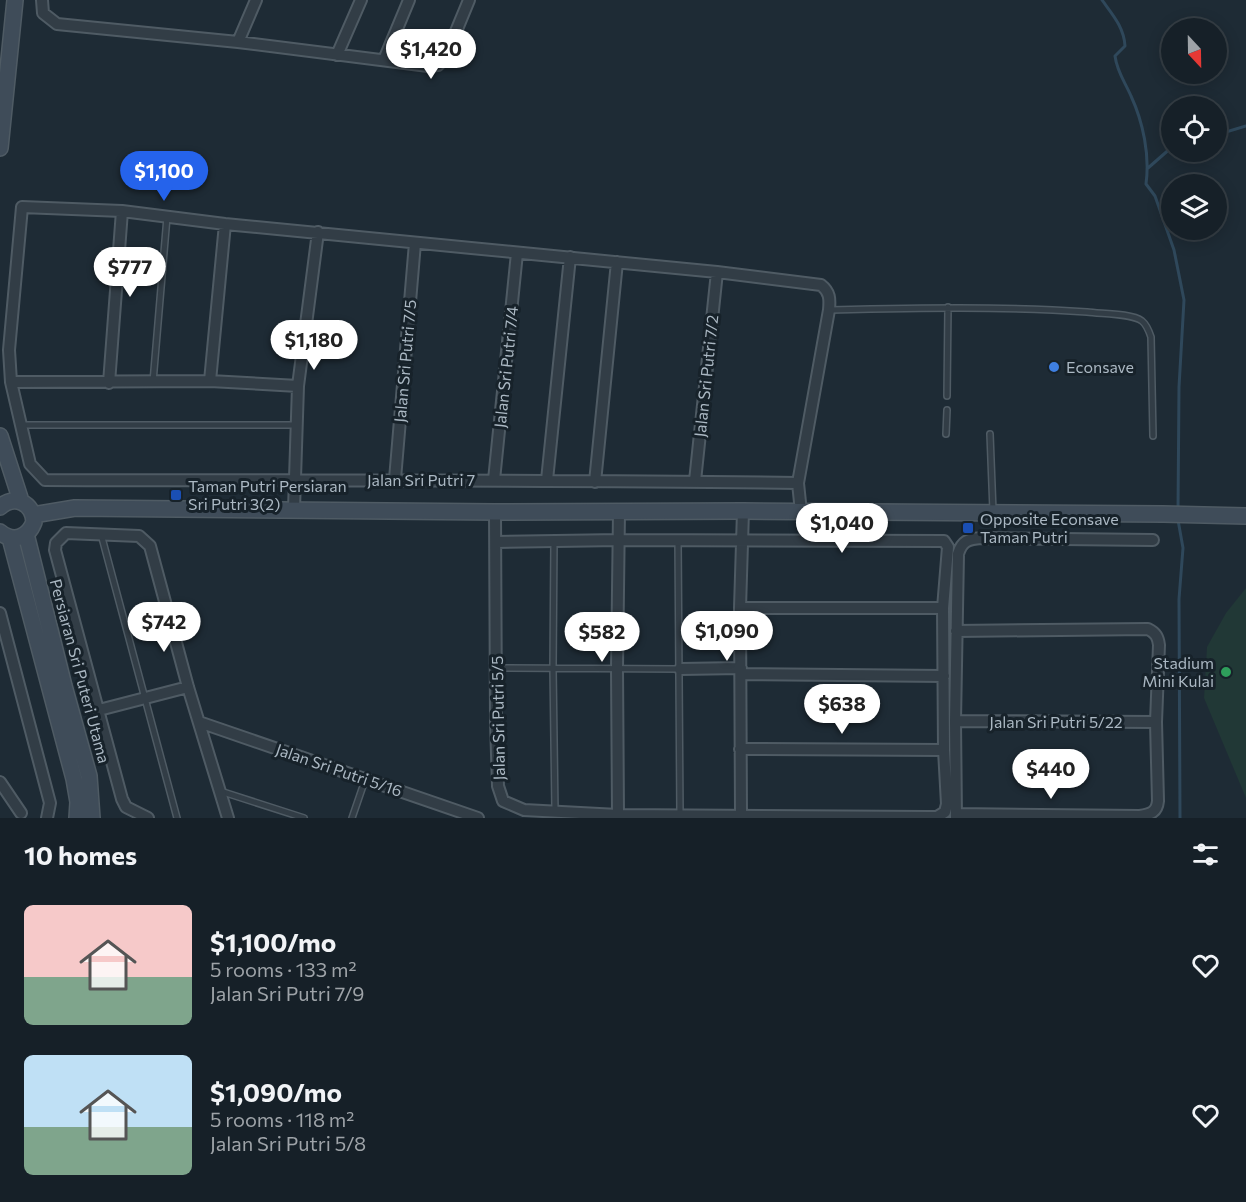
<!DOCTYPE html>
<meta charset="utf-8">
<style>
:root{--surface:#162028;--page:#1f2830;--text:#f1f3f6;--muted:#9ea3a8;--line:#353e45;--accent:#2563eb}
body{margin:0;font-family:Commissioner,sans-serif;background:var(--page);color:var(--text);height:100vh;display:flex;flex-direction:column;font-size:22px;white-space:nowrap}
*{box-sizing:border-box;margin:0}
p{font-size:20px;color:var(--muted)}
.icon{flex:none;width:33px;height:33px;fill:none;stroke:currentColor;stroke-width:2;stroke-linecap:round;stroke-linejoin:round}
.map{position:relative;height:818px;overflow:hidden}
.drawer{display:flex;flex-direction:column;background:var(--surface);flex:1}
.drawer>*{flex:none}
.needle{width:39px;rotate:158deg}
.buttons{position:absolute;left:1161px;top:18px;display:grid;gap:12px}
.buttons a{display:grid;place-items:center;width:66px;height:66px;border-radius:50%;background:var(--surface);box-shadow:0 3px 15px #0003,0 0 0 2px var(--line);font-size:30px}
.price{position:absolute;translate:-50% -51px;padding:0 14px;border-radius:21px;background:#fff;color:#222;font-size:20px;line-height:39px;filter:drop-shadow(0 2px 3px #0008)}
.price::after{content:'';position:absolute;left:50%;top:36px;width:18px;height:14px;margin-left:-9px;background:inherit;clip-path:polygon(0 0,100% 0,50% 100%)}
.price.current{background:var(--accent);color:#fff}
ul{padding:0;list-style:none}
li{display:flex;align-items:center;gap:18px;height:150px;padding:0 24px}
li span{display:grid;place-items:center;flex:none;width:168px;height:120px;border-radius:9px;color:#555}
li>.icon{margin-inline-start:auto}
span .icon{width:72px;height:72px;fill:#fffc;stroke-width:1}
li b{font-size:26px}
h2{display:flex;justify-content:space-between;align-items:center;height:72px;padding:0 24px;font-size:26px}
.map>svg:first-child{display:block}
.green{fill:#213836}
.lines{fill:none;stroke-linecap:round;stroke-linejoin:round}
.stream{stroke:#2f485b;stroke-width:3}
.lane-casing{stroke:#4f5b64;stroke-width:8}
.street-casing{stroke:#4f5b64;stroke-width:14}
.secondary-casing{stroke:#4f5b64;stroke-width:18}
.lane{stroke:#323d46;stroke-width:5}
.street{stroke:#323d46;stroke-width:10}
.secondary{stroke:#3f4c59;stroke-width:15}
.shop-dot{fill:#3f7fe0;stroke:#17222a;stroke-width:2}
.transit-dot{fill:#1a4fb4;stroke:#17222a;stroke-width:2}
.leisure-dot{fill:#2e9e5b;stroke:#17222a;stroke-width:2}
.labels{text-anchor:middle;stroke-width:6;stroke-linejoin:round;paint-order:stroke}
.street-label{font-size:16px;fill:#abb8c3;stroke:#17222a}
.poi-label{font-size:16px;fill:#abb8c3;stroke:#17222a;text-anchor:start}
</style>
<div class="map">
<svg width="1246" height="818" viewBox="0 0 1246 818">
<rect width="100%" height="100%" fill="#1e2b35"/>
<path class="green" d="M1246,588V798L1204,698L1207,647L1226,613Z"/>
<g class="lines">
<path class="stream" d="M1102,0C1112,14 1124,27 1125,46L1115,56C1117,72 1125,82 1131,96C1143,122 1150,155 1146,184L1155,196L1174,250L1184,300L1179,387L1178,510
M1216,135L1246,126
M1148,168L1172,147
M1178,520L1183,548L1179,599L1180,818"/>
<g class="lane-casing">
<path id="lane" d="M829,310C916,308 1001,306 1087,312C1101,314 1131,313 1142,321C1147,325 1149,331 1151,337L1153,436
M153,382L167,217
M947,396L948,307
M22,425H296
M946,434L947,410
M990,434L993,511
M101,534L177,818
M678,540L680,814
M554,541L553,668L555,811
M497,668L680,669
M220,791L304,818
M352,818L365,780"/>
</g>
<g class="street-casing">
<path id="street" d="M42,0L43,13L57,24L238,42L428,66L438,65L445,58L469,0
M238,42L256,0
M337,55L361,0
M384,60L409,0
M210,381L225,224
M11,382L210,381L298,386
M109,383L122,211
M395,479L415,243
M494,480L517,253
M547,480L570,257
M695,481L717,272
M595,482L617,262
M798,483C547,479 296,481 45,480L30,464L11,382L9,350L22,207L122,211L225,224L717,272L821,285C830,292 830,299 829,310L798,483L801,512
M294,509L298,386L318,232
M495,512L496,722L498,786L503,801L524,810L618,815L927,817H937L945,812L947,804L944,750L943,608L948,547L944,541L619,540L496,542
M740,608H943
M0,613L50,803L47,818
M680,669L741,668
M741,674L944,676
M99,710L188,687
M955,721L1156,722
M199,722L478,818
M740,749L944,750
M0,782L21,813
M741,814L740,608L743,511
M956,814L1140,816C1151,814 1157,812 1158,801L1156,722L1159,645C1158,637 1156,633 1148,629L956,631
M618,815L617,668L619,512
M148,818L126,807L122,799L55,550L56,543L66,533L139,536L150,546L188,687L228,818
M956,818L955,721L958,554C962,541 968,539 981,538L1153,540"/>
</g>
<g class="secondary-casing">
<path id="secondary" d="M0,148L15,0
M0,436L21,501
M0,507C15,494 33,503 34,522C28,538 13,543 0,532
M33,515L75,508L495,512L743,511L1163,514L1246,516
M26,534L64,686L89,776L92,818
M10,538L74,779L78,802L77,818"/>
</g>
<use href="#lane" class="lane"/>
<use href="#street" class="street"/>
<use href="#secondary" class="secondary"/>
</g>
<circle class="shop-dot" cx="1054" cy="367" r="6"/>
<g class="transit-dot">
<rect x="170" y="489" width="12" height="12" rx="3"/>
<rect x="962" y="522" width="12" height="12" rx="3"/>
</g>
<circle class="leisure-dot" cx="1226" cy="672" r="6"/>
<g class="labels">
<g class="street-label">
<text transform="translate(405 361) rotate(-85)" y="6">Jalan Sri Putri 7/5</text>
<text transform="translate(506 367) rotate(-84)" y="6">Jalan Sri Putri 7/4</text>
<text transform="translate(706 376) rotate(-84)" y="6">Jalan Sri Putri 7/2</text>
<text x="421" y="486">Jalan Sri Putri 7</text>
<text transform="translate(80 671) rotate(75)" y="6">Persiaran Sri Puteri Utama</text>
<text transform="translate(498 718) rotate(-91)" y="6">Jalan Sri Putri 5/5</text>
<text x="1056" y="728">Jalan Sri Putri 5/22</text>
<text transform="translate(339 770) rotate(19)" y="6">Jalan Sri Putri 5/16</text>
</g>
<g class="poi-label">
<text x="1066" y="373">Econsave</text>
<text x="188" y="492">Taman Putri Persiaran<tspan x="188" dy="18">Sri Putri 3(2)</tspan></text>
<text x="980" y="525">Opposite Econsave<tspan x="980" dy="18">Taman Putri</tspan></text>
<text x="1214" y="669" text-anchor="end">Stadium<tspan x="1214" dy="18">Mini Kulai</tspan></text>
</g>
</g>
</svg>
<div class="buttons">
<a><svg class="needle" viewBox="-14 -14 28 28"><path d="M0-13l5 13h-10z" fill="#e53935"/><path d="M0 13l5-13h-10z" fill="#9ea3a8"/></svg></a>
<a><svg class="icon" aria-label="locate" viewBox="0 0 24 24"><circle cx="12" cy="12" r="6"/><path d="M12 2v4M12 18v4M2 12h4M18 12h4"/></svg></a>
<a><svg class="icon" aria-label="layers" viewBox="0 0 24 24"><path d="M12 4l9 5-9 5-9-5zM3 14l9 5 9-5"/></svg></a>
</div>
<b class="price" style="left:431px;top:80px">$1,420</b>
<b class="price current" style="left:164px;top:202px">$1,100</b>
<b class="price" style="left:130px;top:298px">$777</b>
<b class="price" style="left:314px;top:371px">$1,180</b>
<b class="price" style="left:842px;top:554px">$1,040</b>
<b class="price" style="left:164px;top:653px">$742</b>
<b class="price" style="left:727px;top:662px">$1,090</b>
<b class="price" style="left:602px;top:663px">$582</b>
<b class="price" style="left:842px;top:735px">$638</b>
<b class="price" style="left:1051px;top:800px">$440</b>
</div>
<section class="drawer">
<h2>10 homes<svg class="icon" aria-label="filters" viewBox="0 0 24 24"><path d="M4 7h16M4 17h16"/><circle cx="9" cy="7" r="2"/><circle cx="15" cy="17" r="2"/></svg></h2>
<ul>
<li><span style="background:linear-gradient(#f6c9c9 60%,#7fa58c 0)"><svg class="icon" aria-label="home" viewBox="0 0 24 24"><path d="M3 11l9-7 9 7M6 9v11h12V9"/></svg></span><div><b>$1,100/mo</b><p>5 rooms · 133 m²</p><p>Jalan Sri Putri 7/9</p></div><svg class="icon" aria-label="heart" viewBox="0 0 24 24"><path d="M12 20l-8-8c-3-5 5-10 8-4 3-6 11-1 8 4z"/></svg></li>
<li><span style="background:linear-gradient(#bfe0f5 60%,#7fa58c 0)"><svg class="icon" aria-label="home" viewBox="0 0 24 24"><path d="M3 11l9-7 9 7M6 9v11h12V9"/></svg></span><div><b>$1,090/mo</b><p>5 rooms · 118 m²</p><p>Jalan Sri Putri 5/8</p></div><svg class="icon" aria-label="heart" viewBox="0 0 24 24"><path d="M12 20l-8-8c-3-5 5-10 8-4 3-6 11-1 8 4z"/></svg></li>
</ul>
</section>
